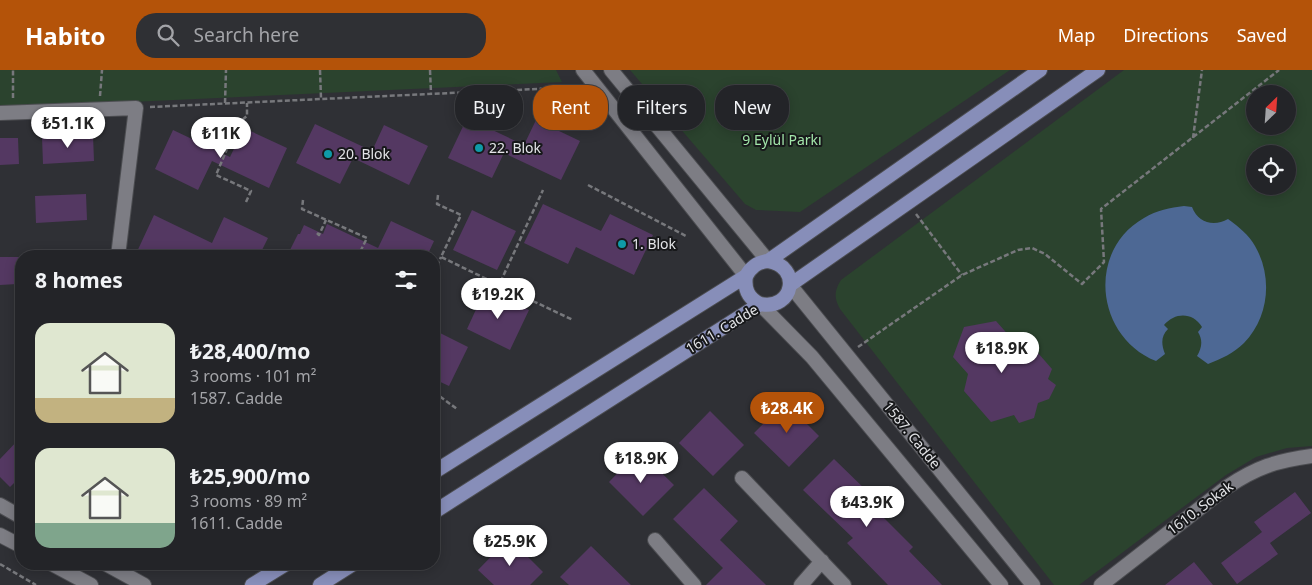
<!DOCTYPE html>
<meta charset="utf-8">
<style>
:root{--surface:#232428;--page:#2f3034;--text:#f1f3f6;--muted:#a3a4a8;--line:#404145;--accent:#b45309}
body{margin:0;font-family:"Noto Sans",sans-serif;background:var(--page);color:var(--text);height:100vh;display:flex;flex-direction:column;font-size:19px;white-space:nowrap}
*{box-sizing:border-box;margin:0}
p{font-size:16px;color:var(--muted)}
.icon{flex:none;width:28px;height:28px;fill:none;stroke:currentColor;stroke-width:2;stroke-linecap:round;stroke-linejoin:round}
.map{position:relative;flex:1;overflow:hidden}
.side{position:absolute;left:15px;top:180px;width:425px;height:320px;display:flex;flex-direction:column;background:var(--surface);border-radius:20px;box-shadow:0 2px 12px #0003,0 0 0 1px var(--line)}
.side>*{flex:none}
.top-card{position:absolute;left:455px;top:15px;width:475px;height:45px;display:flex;gap:10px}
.needle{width:32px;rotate:25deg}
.tools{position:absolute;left:1246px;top:15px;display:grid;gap:10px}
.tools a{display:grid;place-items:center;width:50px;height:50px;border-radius:50%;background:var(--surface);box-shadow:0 2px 12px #0003,0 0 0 1px var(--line);font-size:25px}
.price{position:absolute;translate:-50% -42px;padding:0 11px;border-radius:18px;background:#fff;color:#222;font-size:16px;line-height:32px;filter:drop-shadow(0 1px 2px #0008)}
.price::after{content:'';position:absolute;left:50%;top:30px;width:15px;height:11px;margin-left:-8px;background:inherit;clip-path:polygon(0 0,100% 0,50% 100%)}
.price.on{background:var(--accent);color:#fff}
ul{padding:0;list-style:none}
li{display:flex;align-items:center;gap:15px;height:125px;padding:0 20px}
li span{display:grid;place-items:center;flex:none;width:140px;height:100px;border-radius:15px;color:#555}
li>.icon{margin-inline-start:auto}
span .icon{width:60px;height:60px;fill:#fffc;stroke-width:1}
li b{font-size:21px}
h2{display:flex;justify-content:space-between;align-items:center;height:60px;padding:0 20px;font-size:21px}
.tag{padding:0 18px;border-radius:20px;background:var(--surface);box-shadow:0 2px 12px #0003,0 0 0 1px var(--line);font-size:18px;line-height:45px}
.tag.on{background:var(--accent);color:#fff}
header{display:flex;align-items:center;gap:30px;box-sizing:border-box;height:70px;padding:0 25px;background:var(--accent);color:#fff}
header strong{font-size:24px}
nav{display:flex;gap:28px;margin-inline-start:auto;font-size:18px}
.search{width:350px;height:45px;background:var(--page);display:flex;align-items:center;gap:12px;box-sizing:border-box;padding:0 18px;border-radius:20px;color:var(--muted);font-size:19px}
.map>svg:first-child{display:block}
.green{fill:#2b432e;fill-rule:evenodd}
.water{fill:#4d6894}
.building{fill:#543862}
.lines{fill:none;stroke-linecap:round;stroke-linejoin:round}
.minor-casing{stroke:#4c4d51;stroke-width:16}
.tertiary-casing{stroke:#4c4d51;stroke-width:16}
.secondary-casing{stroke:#4c4d51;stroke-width:16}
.primary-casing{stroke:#4c4d51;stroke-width:16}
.path{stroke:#77787c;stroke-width:2.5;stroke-dasharray:5 2.5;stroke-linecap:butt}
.minor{stroke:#7d7d84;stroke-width:14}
.tertiary{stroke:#7d7d84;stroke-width:14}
.secondary{stroke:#7d7d84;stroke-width:14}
.primary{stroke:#878eb9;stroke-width:14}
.culture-dot{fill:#0f9aa8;stroke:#17181a;stroke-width:2}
.labels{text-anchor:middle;stroke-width:4;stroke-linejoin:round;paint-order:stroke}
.park-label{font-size:14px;fill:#a3e6aa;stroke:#17181a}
.poi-label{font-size:14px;fill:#e4e5e8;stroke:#17181a;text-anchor:start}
.street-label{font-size:14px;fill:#e4e5e8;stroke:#17181a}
</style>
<header>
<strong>Habito</strong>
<div class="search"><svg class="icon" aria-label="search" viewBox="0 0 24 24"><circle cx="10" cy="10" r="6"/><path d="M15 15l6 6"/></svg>Search here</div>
<nav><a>Map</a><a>Directions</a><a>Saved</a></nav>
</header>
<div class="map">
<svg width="1312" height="515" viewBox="0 0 1312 515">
<rect width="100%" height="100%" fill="#2f3035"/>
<path class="green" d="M0,0H556L562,12L0,38Z
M630,0H1010L800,142L756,140L745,134Z
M1124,0H1312V376L1287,378L1256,387L1226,405L1079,515H1054L840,239C834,228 834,221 841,210ZM1255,24H1288V56H1255ZM1255,84H1288V116H1255Z"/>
<path class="water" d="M1184,136L1192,137C1198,153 1214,157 1228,149C1239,157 1249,165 1255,176C1273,207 1269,247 1244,273C1234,283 1221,289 1208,294L1197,286C1202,278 1203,270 1198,262L1202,257C1193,242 1175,242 1164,255L1168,259C1161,266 1161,274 1165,284L1156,291C1096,267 1086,181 1144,148C1157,140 1170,138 1184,136Z"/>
<path class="building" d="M467,48L524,75L536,50L580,71L561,110L504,83L492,108L448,88Z
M315,54L372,81L384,55L428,76L409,115L353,88L340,114L296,93Z
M244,58L287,78L269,118L212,91L198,120L155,99L173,60L230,87Z
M93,65L94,91L43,94L42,67Z
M0,68H18L19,94L0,95Z
M86,124L87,150L36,153L35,126Z
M543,134L601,161L610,144L653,165L634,205L576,177L568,194L524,173Z
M472,140L516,161L497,200L453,180Z
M154,145L212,173L224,147L268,168L259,186H135Z
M391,151L434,171L427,186H287L298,164H300L304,155L323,164L327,154L378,178Z
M0,187H21V202H17V214L0,215Z
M485,220L529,240L510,280L467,259Z
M996,251L1027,286L1038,283L1052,299L1048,309L1056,315L1049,329L1038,333L1034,348L1019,353L1014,345L991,352L964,321L968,304L953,287L964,257Z
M434,260L468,277L449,316L434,309Z
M785,332L819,366L789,397L754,363Z
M710,341L744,375L713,406L679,373Z
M21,367V389L16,394L21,399V406L10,417L0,407V389Z
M639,381L674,415L643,446L609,412Z
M834,389L869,423L864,428L913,477L909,481L942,515H888L847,473L853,468L803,420Z
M704,418L738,451L720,470L766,515H706L723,498L673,449Z
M1295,422L1311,443L1270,473L1278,484L1237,514L1221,493L1262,462L1254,452Z
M509,468L543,502L530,515H494L478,500Z
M591,476L631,515H569L560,507Z
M1194,492L1213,515H1165Z"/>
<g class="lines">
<g class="minor-casing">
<path id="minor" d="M0,43L136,38L118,186
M742,408L844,515
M655,470L694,515
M801,515L822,491
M1101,515L1227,417C1257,397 1276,391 1312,386"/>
</g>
<g class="tertiary-casing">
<path id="tertiary" d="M0,435L21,447
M0,465L21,476
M52,494L91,515
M106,494L144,515"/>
</g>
<g class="secondary-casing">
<path id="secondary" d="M583,0L746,206
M611,0L768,191
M790,215L1033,515
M760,234L812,287L1001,515"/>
</g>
<g class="primary-casing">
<path id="primary" d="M746,206C744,219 748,228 760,234
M790,215L1098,0
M434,402L746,206C751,197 757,192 768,191L1040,0
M434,442L760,234C794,241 802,196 768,191
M252,515L286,494
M320,515L353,494"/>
</g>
<path class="path" d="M320,0L321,28
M430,0L431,23
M100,26L102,0
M13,28V0
M225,33L226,0
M150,37L579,17
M1193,68L1202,0
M588,115L686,166
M438,125L437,134L461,145L441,187L499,215L543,120
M303,130L302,139L367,168L358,186
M246,132L251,121L216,105L238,53L247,46V33
M916,144L962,205
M317,163L319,165L326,150
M434,203L441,187
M499,215L573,250
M858,277L962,205L1018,180L1032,178L1045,184L1082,214L1104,192L1101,139L1279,0
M434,322L457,339
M0,494L36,515"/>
<use href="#minor" class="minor"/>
<use href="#tertiary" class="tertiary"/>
<use href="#secondary" class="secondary"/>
<use href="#primary" class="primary"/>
</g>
<g class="culture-dot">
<circle cx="479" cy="78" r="5"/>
<circle cx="328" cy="84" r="5"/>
<circle cx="622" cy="174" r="5"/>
</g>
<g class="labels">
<g class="park-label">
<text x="782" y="75">9 Eylül Parkı</text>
</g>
<g class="poi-label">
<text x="489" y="83">22. Blok</text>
<text x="338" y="89">20. Blok</text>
<text x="632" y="179">1. Blok</text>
</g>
<g class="street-label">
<text transform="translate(722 259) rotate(-31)" y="5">1611. Cadde</text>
<text transform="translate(912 365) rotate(51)" y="5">1587. Cadde</text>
<text transform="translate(1200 438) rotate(-37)" y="5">1610. Sokak</text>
</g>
</g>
</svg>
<div class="tools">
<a><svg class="needle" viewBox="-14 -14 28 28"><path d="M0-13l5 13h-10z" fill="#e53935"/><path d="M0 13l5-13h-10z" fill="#a3a4a8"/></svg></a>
<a><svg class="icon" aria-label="locate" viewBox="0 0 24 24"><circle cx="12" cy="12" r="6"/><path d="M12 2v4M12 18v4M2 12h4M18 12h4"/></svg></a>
</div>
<b class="price" style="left:68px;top:79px">₺51.1K</b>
<b class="price" style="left:221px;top:89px">₺11K</b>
<b class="price" style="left:498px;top:250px">₺19.2K</b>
<b class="price" style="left:1002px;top:304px">₺18.9K</b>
<b class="price on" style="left:787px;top:364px">₺28.4K</b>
<b class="price" style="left:641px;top:414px">₺18.9K</b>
<b class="price" style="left:867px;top:458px">₺43.9K</b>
<b class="price" style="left:510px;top:497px">₺25.9K</b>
<div class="top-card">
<a class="tag">Buy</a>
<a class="tag on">Rent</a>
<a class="tag">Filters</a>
<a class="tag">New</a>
</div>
<section class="side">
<h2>8 homes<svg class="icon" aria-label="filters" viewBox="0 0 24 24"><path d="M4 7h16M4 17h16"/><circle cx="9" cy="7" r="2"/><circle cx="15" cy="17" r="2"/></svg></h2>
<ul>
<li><span style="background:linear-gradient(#dfe7d0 75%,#c2b280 0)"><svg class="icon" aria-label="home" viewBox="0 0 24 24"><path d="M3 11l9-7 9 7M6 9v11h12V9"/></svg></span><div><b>₺28,400/mo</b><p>3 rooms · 101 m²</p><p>1587. Cadde</p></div></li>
<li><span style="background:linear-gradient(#dfe7d0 75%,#7fa58c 0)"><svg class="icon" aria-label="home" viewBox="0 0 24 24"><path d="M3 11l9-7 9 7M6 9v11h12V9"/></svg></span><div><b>₺25,900/mo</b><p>3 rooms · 89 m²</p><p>1611. Cadde</p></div></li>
</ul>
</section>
</div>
